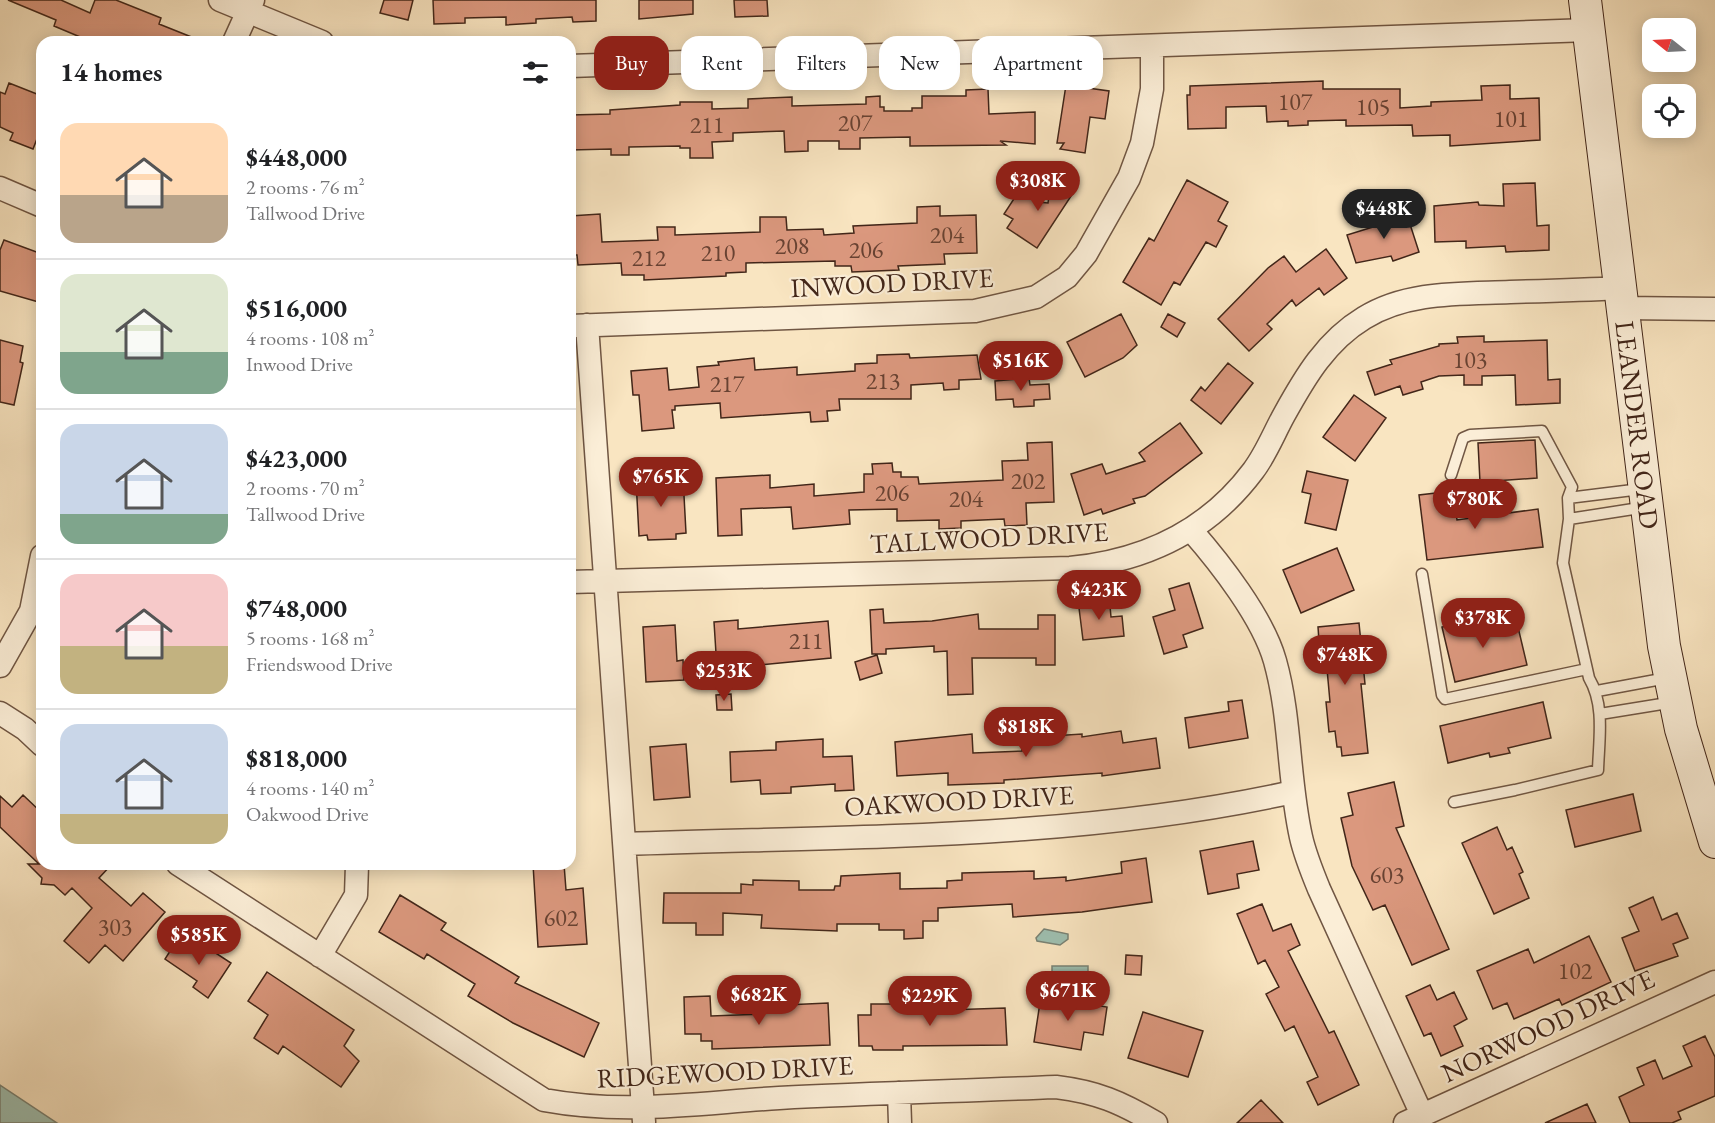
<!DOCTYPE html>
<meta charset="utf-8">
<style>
:root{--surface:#fff;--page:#f6f6f6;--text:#202124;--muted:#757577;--line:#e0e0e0;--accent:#8f2418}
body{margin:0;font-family:"EB Garamond",serif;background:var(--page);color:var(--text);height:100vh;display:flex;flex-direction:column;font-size:22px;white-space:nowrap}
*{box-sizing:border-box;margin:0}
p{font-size:20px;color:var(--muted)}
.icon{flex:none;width:33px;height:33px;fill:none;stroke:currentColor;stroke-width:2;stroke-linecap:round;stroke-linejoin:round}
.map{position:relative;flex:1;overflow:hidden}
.drawer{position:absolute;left:36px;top:36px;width:540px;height:834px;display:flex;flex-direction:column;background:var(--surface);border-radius:18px;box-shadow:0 3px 15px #0003}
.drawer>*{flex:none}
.guide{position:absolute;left:594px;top:36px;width:570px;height:54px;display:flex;gap:12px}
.needle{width:39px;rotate:288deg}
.tools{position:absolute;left:1642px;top:18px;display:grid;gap:12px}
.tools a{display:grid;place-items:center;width:54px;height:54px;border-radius:12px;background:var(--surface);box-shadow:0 3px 15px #0003;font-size:30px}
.price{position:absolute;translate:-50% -51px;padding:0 14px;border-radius:21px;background:var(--accent);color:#fff;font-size:20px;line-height:39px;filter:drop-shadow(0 2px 3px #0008)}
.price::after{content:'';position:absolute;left:50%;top:36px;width:18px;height:14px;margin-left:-9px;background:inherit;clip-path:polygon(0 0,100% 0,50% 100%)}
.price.selected{background:#222;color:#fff}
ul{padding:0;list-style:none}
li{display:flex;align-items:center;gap:18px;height:150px;padding:0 24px}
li+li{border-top:2px solid var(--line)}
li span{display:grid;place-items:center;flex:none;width:168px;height:120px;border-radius:18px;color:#555}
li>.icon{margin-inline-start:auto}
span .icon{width:72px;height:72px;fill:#fffc;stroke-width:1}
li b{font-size:26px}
h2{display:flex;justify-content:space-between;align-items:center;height:72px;padding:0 24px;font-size:26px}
.tag{padding:0 21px;border-radius:18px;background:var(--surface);box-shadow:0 3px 15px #0003;font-size:21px;line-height:54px}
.tag.selected{background:var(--accent);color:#fff}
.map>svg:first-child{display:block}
.water{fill:#9ebfb0;stroke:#798274;stroke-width:1.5}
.building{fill:#db987e;stroke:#422619;stroke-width:1.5}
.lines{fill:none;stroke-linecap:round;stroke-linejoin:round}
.service-casing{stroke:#705643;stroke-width:13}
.minor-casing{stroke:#705643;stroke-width:25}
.secondary-casing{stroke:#422619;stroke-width:34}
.service{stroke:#fbeed7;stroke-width:10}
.minor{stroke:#fbeed7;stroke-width:22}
.secondary{stroke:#fbeed7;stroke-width:32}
.labels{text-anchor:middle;stroke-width:4.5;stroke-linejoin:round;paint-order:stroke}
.number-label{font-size:24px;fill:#684232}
.street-label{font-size:27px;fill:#422619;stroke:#fbeed7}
</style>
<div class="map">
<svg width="1715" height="1123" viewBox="0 0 1715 1123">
<rect width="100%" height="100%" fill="#f9e5c1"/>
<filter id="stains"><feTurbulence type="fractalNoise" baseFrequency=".00333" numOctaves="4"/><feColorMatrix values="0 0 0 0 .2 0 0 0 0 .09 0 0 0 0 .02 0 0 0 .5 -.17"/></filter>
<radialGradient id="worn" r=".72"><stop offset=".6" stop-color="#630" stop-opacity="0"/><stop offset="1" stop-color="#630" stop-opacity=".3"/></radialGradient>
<path class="water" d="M1044,929L1068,934V939L1060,945L1037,941L1036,938Z
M1052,966H1088V974H1075L1074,983H1052Z
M0,1085L57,1123H0Z"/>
<path class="building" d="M8,0H61L90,13L95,0H116L161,18L159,24L204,42H92L54,26L56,20Z
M384,0H413L408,20L380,13Z
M433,0H596V21L573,22L572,17L536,19V23L506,25V17L465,18V23L434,24Z
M639,0H693V14L639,19Z
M734,0H767L768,16L735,17Z
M1323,81V89H1400V108L1431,106V102L1482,100L1481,86L1510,85V99L1539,98L1540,140L1450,146V135L1413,136L1412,125L1346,126V120L1308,121V125L1288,126V121L1267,122L1266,106L1226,107V128L1188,129L1187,95H1190V86Z
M9,83L42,96V126L33,149L10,140L13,133L0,127V92L5,94Z
M1066,85L1109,91L1105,119L1090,117L1085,153L1060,149L1064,143H1057Z
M988,89L989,114L1035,112V144L1000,141L1006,145L910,146V137L860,138V149H839V141H808V151L785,152L784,131L733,133V141L712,142L713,158H690V148H680V146L629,147V155H611V149L570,150V115L610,114V110L680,105V102H712V109L748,108V99L792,97V106L866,104V97L880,96V107H884V111H912V108H922V96H966V90Z
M1052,175L1075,190L1037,248L1007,228L1013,219L1004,214L1021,188L1036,198L1037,202L1048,203Z
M1187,180L1228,202L1218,221L1227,226L1216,247L1206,242L1180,285L1174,282L1161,305L1123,282L1149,238L1154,241Z
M1535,183L1537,226L1549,225V250L1506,252L1505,246L1466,248V241L1435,242L1434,206L1478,202L1479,205L1504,206L1503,184Z
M940,206V216L976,215L977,253L944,254L945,264L898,266L899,270L852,272L851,266H835V261L746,263V272L726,273V276L644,280V275H622L621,263L578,265L577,255H570V216L600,214L602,242L658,240L657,227H675V235L760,232V217H786L787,230L823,229L824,235L854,233L853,226L917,223V207Z
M1386,213L1389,224L1408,218L1419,252L1393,261L1391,256L1356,263L1347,235L1373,227L1370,218Z
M4,240L42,254V303L0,291V250Z
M1326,249L1347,278L1324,295L1319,288L1296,306L1292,300L1267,324L1272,329L1249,351L1218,319L1268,268L1284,256L1296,272Z
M1121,314L1137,345L1123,358L1085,377L1067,342Z
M1168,314L1185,323L1177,337L1161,327Z
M1484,336V342L1547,340L1548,380L1560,379V403L1516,405L1515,375L1482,376V385H1464V375L1439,376L1421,382L1423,389L1403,395L1400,386L1375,395L1367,372L1392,364L1390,360L1439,346V344L1458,343L1457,337Z
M0,340L23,346L20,362L23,363L14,405L0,402Z
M909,354L910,358L977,355L981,379L959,380V389L944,390L943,383L911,385V399H839L840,410L827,411L828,421L811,422L810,412L721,418L720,403L675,406V410H672L674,428L642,431L639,395H633L631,371L667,368L669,390L699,387L697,367L719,365L718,362L754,358L755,370L797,367V375L855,371V364L877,363V355Z
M1228,363L1253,383L1221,424L1191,400L1201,387L1205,391Z
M1029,378L1030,385L1049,384L1050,399L1034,400V406L1014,407L1013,399L996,400L995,381Z
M1354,395L1386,418L1355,461L1323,437Z
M1180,423L1202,453L1145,496L1133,499L1135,503L1103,514L1101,509L1084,515L1071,474L1102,464L1106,474L1145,461L1139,453Z
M1535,440L1537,478L1480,482L1478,443Z
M1052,442L1054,502L1026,503L1027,525L1005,526L1004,519L961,521V528L939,529V520L897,521V509L849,510L850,524L793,529L791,507L741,509L742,535L718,536L716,478L770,475V488L814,484V496L864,492V474H873L872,464L892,463L893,472H901V477H918L919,484L1003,480L1002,461L1028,460L1027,443Z
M1307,471L1348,480L1336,530L1305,523L1311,494L1302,492Z
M683,477L686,533L676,534V539L648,540L647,535L639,536L636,480Z
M1453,491L1457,520L1538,509L1543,547L1427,560L1419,495Z
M1337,548L1354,590L1301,613L1283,570Z
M1189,583L1203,628L1183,635L1187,647L1164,654L1153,617L1175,610L1169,589Z
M1095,598V608L1110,606L1111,617L1122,616L1124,636L1083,640L1078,600Z
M883,609L884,623L932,621L978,614L979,629H1038V615H1055V665H1036V658H972L973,694L948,695L947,651L934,652V646L886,649V654H872L870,610Z
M1480,618L1484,631L1517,623L1527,665L1455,682L1442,627Z
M738,620V629L828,621L831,658L717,669L714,622Z
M1359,623L1365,684H1361L1368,753L1342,756L1341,747H1337L1335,731L1329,732L1326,702H1330L1327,669H1321L1318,627Z
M675,625L677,661L683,660L684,680L646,682L643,627Z
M877,655L882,673L860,680L855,662Z
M731,694L732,710H717L716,695Z
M1242,700L1248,738L1189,748L1185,718L1229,711L1228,702Z
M1543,702L1551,738L1508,748L1510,753L1490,757L1489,753L1448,763L1440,726Z
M1121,731L1123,743L1156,738L1160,768L1102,776V773L1004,780V783L948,785V773L897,776L895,742L972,734L973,753L1022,751L1021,738L1082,734V737Z
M823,739V757L852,756L854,790L835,791V784L791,787V793L761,794L760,780L731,782L730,752L776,750V742Z
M686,744L690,797L654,800L650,747Z
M1394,782L1404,826L1396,828L1449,949L1412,965L1385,905L1373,910L1352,866L1341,818L1353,815L1348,793Z
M1633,794L1641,831L1575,847L1566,810Z
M23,795L42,813V864H112L99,878L131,906L143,893L165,912L123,961L105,945L89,963L64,941L92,908L72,888L65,895L54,885L41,884L42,878L28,864H39L0,827V796L12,807Z
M1497,827L1507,850L1512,847L1523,872L1519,874L1529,898L1494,914L1462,843Z
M1253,841L1259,870L1237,874L1239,888L1208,894L1200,851Z
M1146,858L1152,902L1082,912L1013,917L1012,904L938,908V921H923V938L904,939V930H879V924H837V931L761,928L762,915L723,913V935H696V923H663L664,893H741V884L753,885V880L799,881V890H834L835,886H840L841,876L900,873V889L947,888V881L962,880V873L1034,871V879L1066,877V881L1122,873L1121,862Z
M533,864H564L566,890L583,888L587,944L538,947Z
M400,895L446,923L441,930L519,977L515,983L599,1023L584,1057L513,1023L468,996L475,984L427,954L424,959L379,932Z
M1653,897L1662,920L1677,913L1688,938L1673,944L1678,956L1635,971L1622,938L1639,931L1629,908Z
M1262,904L1273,931L1291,924L1300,945L1288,951L1329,1033L1334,1031L1359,1085L1318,1105L1307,1082L1318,1077L1294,1026L1285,1031L1266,994L1279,987L1265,960L1258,964L1237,914Z
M1589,936L1611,982L1562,1005L1559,999L1514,1019L1507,1003L1493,1009L1477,971L1528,949L1534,963Z
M177,940L196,953L202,944L231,963L208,998L193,987L197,981L165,959Z
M1126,955L1142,956L1141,975L1125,974Z
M267,972L354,1030L344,1046L359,1061L341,1087L283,1046L278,1054L254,1038L268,1015L248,1001Z
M1430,985L1437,1000L1454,992L1467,1019L1454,1026L1463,1046L1441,1056L1431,1033L1424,1036L1406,996Z
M710,996L711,1016L763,1014V1006L828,1003L830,1045L712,1049V1041H701V1034H685L684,997Z
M1041,996L1107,1007L1103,1035L1084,1032L1081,1050L1034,1042Z
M871,1004H918V1011L1005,1008L1007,1045L903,1046V1050H873L872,1046H859L858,1015H871Z
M1143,1012L1203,1031L1188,1077L1128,1058Z
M1705,1036L1715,1057V1096L1678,1112L1681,1119L1672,1123H1630L1619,1097L1644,1085L1637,1068L1655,1060L1663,1079L1692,1066L1683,1046Z
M1261,1100L1283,1123H1237Z
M1587,1104L1596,1123H1545Z"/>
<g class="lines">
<g class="service-casing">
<path id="service" d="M1451,475L1463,438L1470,435L1542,431L1572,487L1568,498L1569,519L1563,563L1589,678C1605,705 1599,739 1598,770L1515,790L1454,802
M1568,498L1641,489
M1569,519L1646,507
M1422,574L1442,695L1445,699L1587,669
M1597,691L1667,678
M1600,714L1674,702"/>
</g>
<g class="minor-casing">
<path id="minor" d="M220,0L322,42
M234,42L253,0
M570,66L1589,30
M0,188L42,206
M1622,308L1715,309
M587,325L644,1122
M570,326L975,311L1036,297L1067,277L1086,254L1129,178L1142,143L1152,89V48
M1191,530C1220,563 1263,618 1275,661C1291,718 1288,779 1301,837C1305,855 1312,872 1319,889L1422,1115
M570,582L1070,568C1144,561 1208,531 1253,471C1266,454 1274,433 1284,415C1305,377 1326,341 1364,318C1407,291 1461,294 1510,292C1547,291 1583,290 1620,288
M0,666L31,611L42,556
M0,713L25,729L42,745
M626,844C848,836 1075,840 1293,792
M178,864L544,1100C625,1115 697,1103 779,1098C871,1093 963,1091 1056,1087C1097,1092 1120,1102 1156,1123
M320,956L356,895L357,865
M899,1093L900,1123
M1405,1123L1715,982"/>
</g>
<g class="secondary-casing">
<g id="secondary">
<path id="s1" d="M1585,0L1664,646L1681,729L1715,842"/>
</g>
</g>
<use href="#service" class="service"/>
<use href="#minor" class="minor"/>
<use href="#secondary" class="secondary"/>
</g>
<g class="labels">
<g class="number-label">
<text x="1295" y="110">107</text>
<text x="1373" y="115">105</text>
<text x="1511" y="127">101</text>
<text x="855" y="131">207</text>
<text x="707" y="133">211</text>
<text x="947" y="243">204</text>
<text x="792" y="254">208</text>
<text x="866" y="258">206</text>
<text x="718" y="261">210</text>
<text x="649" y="266">212</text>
<text x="1470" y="368">103</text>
<text x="883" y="389">213</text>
<text x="727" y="392">217</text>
<text x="1028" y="489">202</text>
<text x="892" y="501">206</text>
<text x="966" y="507">204</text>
<text x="806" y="649">211</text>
<text x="1387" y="883">603</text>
<text x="561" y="926">602</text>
<text x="115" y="935">303</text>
<text x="1575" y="979">102</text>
</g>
<g class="street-label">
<text transform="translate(892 283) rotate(-3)" y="9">INWOOD DRIVE</text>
<text dy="9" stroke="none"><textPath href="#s1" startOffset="428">LEANDER ROAD</textPath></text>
<text transform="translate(989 538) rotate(-3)" y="9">TALLWOOD DRIVE</text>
<text transform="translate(959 801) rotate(-3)" y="9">OAKWOOD DRIVE</text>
<text transform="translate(1548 1026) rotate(-25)" y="9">NORWOOD DRIVE</text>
<text transform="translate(725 1072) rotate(-3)" y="9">RIDGEWOOD DRIVE</text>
</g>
</g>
<rect width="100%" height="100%" filter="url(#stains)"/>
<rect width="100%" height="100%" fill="url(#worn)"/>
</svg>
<div class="tools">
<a><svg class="needle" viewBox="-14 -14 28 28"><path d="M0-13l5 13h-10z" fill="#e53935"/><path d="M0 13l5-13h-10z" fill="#757577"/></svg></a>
<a><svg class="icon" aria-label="locate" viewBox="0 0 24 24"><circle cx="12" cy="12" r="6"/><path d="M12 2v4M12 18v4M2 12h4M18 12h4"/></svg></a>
</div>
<b class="price" style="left:1038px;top:212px">$308K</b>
<b class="price selected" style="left:1384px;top:240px">$448K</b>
<b class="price" style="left:1021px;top:392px">$516K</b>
<b class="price" style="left:661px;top:508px">$765K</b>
<b class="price" style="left:1475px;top:530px">$780K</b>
<b class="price" style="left:1099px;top:621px">$423K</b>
<b class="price" style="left:1483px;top:649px">$378K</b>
<b class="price" style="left:1345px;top:686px">$748K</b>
<b class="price" style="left:724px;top:702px">$253K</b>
<b class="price" style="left:1026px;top:758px">$818K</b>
<b class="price" style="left:199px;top:966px">$585K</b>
<b class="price" style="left:1068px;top:1022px">$671K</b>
<b class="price" style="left:759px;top:1026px">$682K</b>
<b class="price" style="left:930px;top:1027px">$229K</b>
<div class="guide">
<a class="tag selected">Buy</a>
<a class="tag">Rent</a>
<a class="tag">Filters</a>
<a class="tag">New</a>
<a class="tag">Apartment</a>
</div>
<section class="drawer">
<h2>14 homes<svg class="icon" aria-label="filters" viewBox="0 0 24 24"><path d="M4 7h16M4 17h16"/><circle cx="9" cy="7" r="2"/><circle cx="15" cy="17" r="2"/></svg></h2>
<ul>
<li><span style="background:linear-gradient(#ffd9b3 60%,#b9a48a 0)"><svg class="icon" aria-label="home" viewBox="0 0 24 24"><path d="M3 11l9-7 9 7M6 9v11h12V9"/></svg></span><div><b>$448,000</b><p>2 rooms · 76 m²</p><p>Tallwood Drive</p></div></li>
<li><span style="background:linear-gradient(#dfe7d0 65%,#7fa58c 0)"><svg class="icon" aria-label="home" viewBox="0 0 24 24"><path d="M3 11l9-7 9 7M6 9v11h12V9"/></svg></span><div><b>$516,000</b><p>4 rooms · 108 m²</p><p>Inwood Drive</p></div></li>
<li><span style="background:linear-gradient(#c9d6e8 75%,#7fa58c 0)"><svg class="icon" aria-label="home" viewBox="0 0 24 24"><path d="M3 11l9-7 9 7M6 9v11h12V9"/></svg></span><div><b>$423,000</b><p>2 rooms · 70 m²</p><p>Tallwood Drive</p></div></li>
<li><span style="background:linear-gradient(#f6c9c9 60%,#c2b280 0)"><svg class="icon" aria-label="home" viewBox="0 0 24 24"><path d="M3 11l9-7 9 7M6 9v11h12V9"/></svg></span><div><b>$748,000</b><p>5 rooms · 168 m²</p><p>Friendswood Drive</p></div></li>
<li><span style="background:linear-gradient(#c9d6e8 75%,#c2b280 0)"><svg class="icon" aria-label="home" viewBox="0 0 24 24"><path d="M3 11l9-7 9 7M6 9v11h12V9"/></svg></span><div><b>$818,000</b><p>4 rooms · 140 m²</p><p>Oakwood Drive</p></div></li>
</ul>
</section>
</div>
